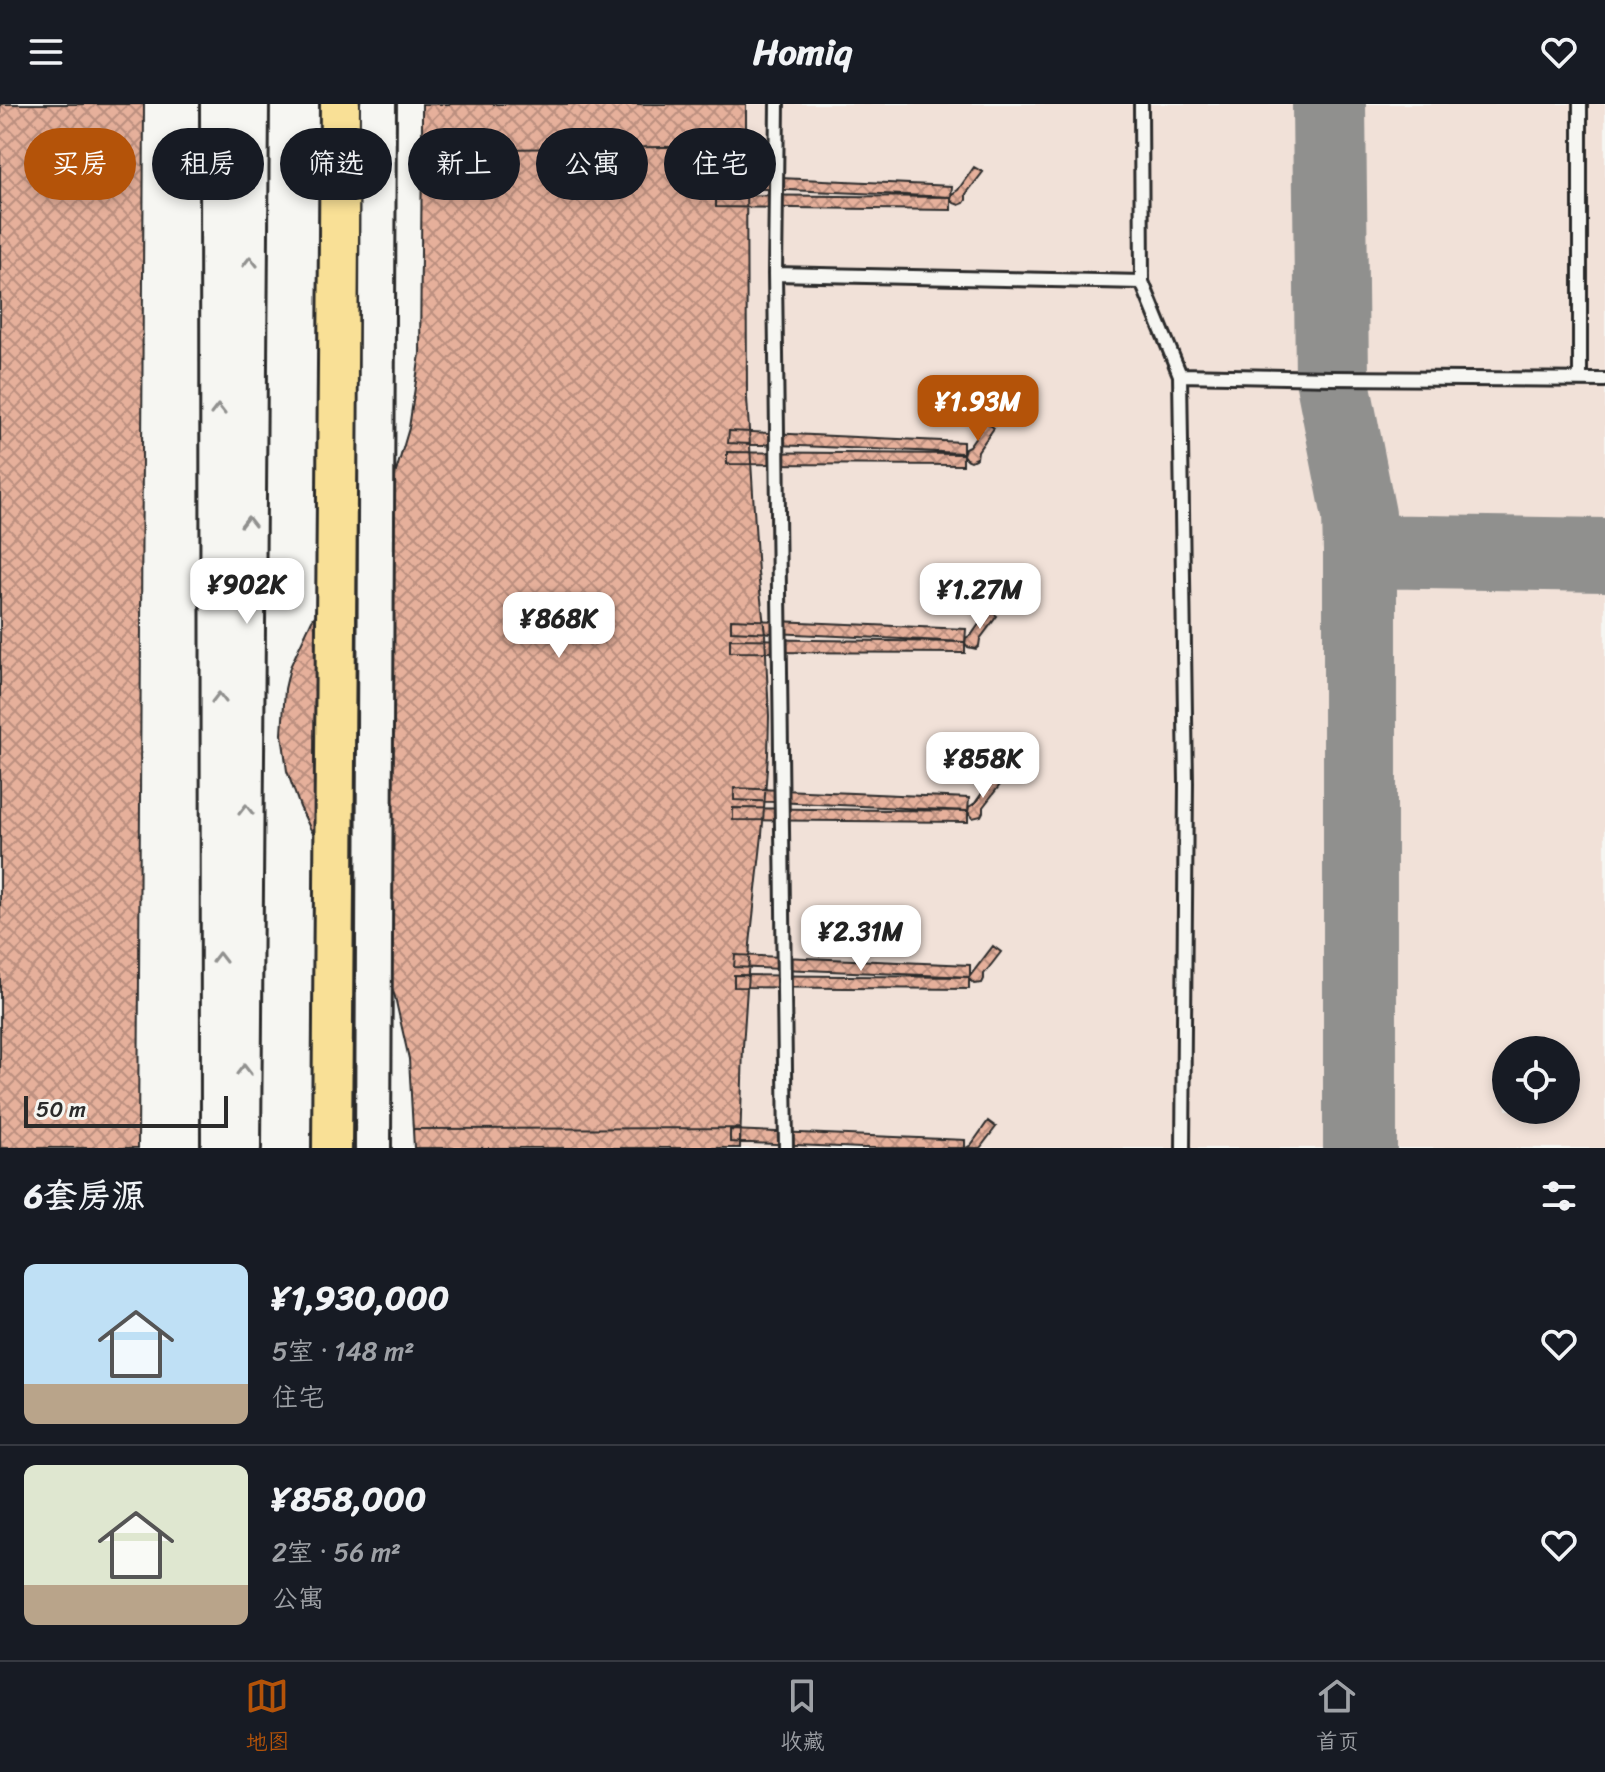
<!DOCTYPE html>
<html lang="zh">
<meta charset="utf-8">
<style>
:root{--surface:#171b24;--page:#242831;--text:#f1f3f6;--muted:#9ea1a6;--line:#363941;--accent:#b45309}
body{margin:0;font-family:Sriracha,"LXGW WenKai TC",sans-serif;background:var(--page);color:var(--text);height:100vh;display:flex;flex-direction:column;font-size:30px;white-space:nowrap}
*{box-sizing:border-box;margin:0}
p{font-size:26px;color:var(--muted)}
.icon{flex:none;width:44px;height:44px;fill:none;stroke:currentColor;stroke-width:2;stroke-linecap:round;stroke-linejoin:round}
.map{position:relative;height:1044px;overflow:hidden}
.sheet{display:flex;flex-direction:column;background:var(--surface);flex:1}
.sheet>*{flex:none}
.hud{position:absolute;left:24px;top:24px;width:800px;height:72px;display:flex;gap:16px}
.controls{position:absolute;left:1492px;top:932px;display:grid;gap:16px}
.controls a{display:grid;place-items:center;width:88px;height:88px;border-radius:50%;background:var(--surface);box-shadow:0 4px 12px #0003;font-size:40px}
.scale{position:absolute;left:24px;bottom:20px;width:204px;box-sizing:border-box;padding-left:8px;border:4px solid #2b2b2b;border-top:0;font-size:22px;line-height:28px;white-space:nowrap;color:#2b2b2b;-webkit-text-stroke:6px #f6f6f2;paint-order:stroke}
.price{position:absolute;translate:-50% -68px;padding:0 18px;border-radius:16px;background:#fff;color:#222;font-size:26px;line-height:52px;filter:drop-shadow(0 2px 4px #0008)}
.price::after{content:'';position:absolute;left:50%;top:48px;width:24px;height:18px;margin-left:-12px;background:inherit;clip-path:polygon(0 0,100% 0,50% 100%)}
.price.active{background:var(--accent);color:#fff}
ul{padding:0;list-style:none}
li{display:flex;align-items:center;gap:24px;height:200px;padding:0 24px}
li+li{border-top:2px solid var(--line)}
li span{display:grid;place-items:center;flex:none;width:224px;height:160px;border-radius:12px;color:#555}
li>.icon{margin-inline-start:auto}
span .icon{width:96px;height:96px;fill:#fffc;stroke-width:1}
li b{font-size:34px}
h2{display:flex;justify-content:space-between;align-items:center;height:96px;padding:0 24px;font-size:34px}
.chip{padding:0 28px;border-radius:36px;background:var(--surface);box-shadow:0 4px 12px #0003;font-size:28px;line-height:72px}
.chip.active{background:var(--accent);color:#fff}
header{display:flex;justify-content:space-between;align-items:center;height:104px;padding:0 24px;background:var(--surface);font-size:36px;font-weight:700}
.tabs{display:flex;justify-content:space-around;align-items:center;height:112px;border-top:2px solid var(--line);background:var(--surface);font-size:22px;color:var(--muted)}
.tabs a{display:grid;justify-items:center;gap:4px}
.tabs .active{color:var(--accent)}
.map>svg:first-child{display:block}
.built{fill:#f1e1d8;fill-rule:evenodd}
.lines{fill:none;stroke-linecap:round;stroke-linejoin:round}
.taxiway{stroke:#90908e;stroke-width:74}
.building{fill:url(#building-cross-hatch);stroke:#2b2b2b;stroke-width:2}
.lane-casing{stroke:#2b2b2b;stroke-width:18}
.secondary-casing{stroke:#2b2b2b;stroke-width:40}
.primary-casing{stroke:#2b2b2b;stroke-width:44}
.lane{stroke:#f6f6f2;stroke-width:12}
.secondary{stroke:#f6f6f2;stroke-width:34}
.primary{stroke:#f9e096;stroke-width:38}
.oneway{stroke:#90908e}
</style>
<header><svg class="icon" aria-label="menu" viewBox="0 0 24 24"><path d="M4 6h16M4 12h16M4 18h16"/></svg>Homiq<svg class="icon" aria-label="heart" viewBox="0 0 24 24"><path d="M12 20l-8-8c-3-5 5-10 8-4 3-6 11-1 8 4z"/></svg></header>
<div class="map">
<svg width="1605" height="1044" viewBox="0 0 1605 1044">
<defs>
<pattern id="building-cross-hatch" width="8" height="8" patternUnits="userSpaceOnUse" patternTransform="scale(2)"><rect width="8" height="8" fill="#e6b09b"/><path d="M0 0l8 8M0 8l8-8" fill="none" stroke="#bb8f7f"/></pattern>
</defs>
<rect width="100%" height="100%" fill="#f6f6f2"/>
<filter id="ink" filterUnits="userSpaceOnUse"><feTurbulence type="fractalNoise" baseFrequency=".0125" numOctaves="2"/><feDisplacementMap in="SourceGraphic" scale="16" xChannelSelector="R" yChannelSelector="G"/><feConvolveMatrix kernelMatrix="1 2 1 2 8 2 1 2 1" color-interpolation-filters="sRGB"/></filter>
<g filter="url(#ink)">
<path class="built" d="M421,0H1605V1044H414L409,956L395,892L385,863L366,822L300,703L287,667L282,630L285,585L290,563L312,516L369,429L393,378L409,324L420,250ZM1506,946H1566V1006H1506Z"/>
<g class="lines">
<path class="taxiway" d="M1329,0L1332,274L1359,411L1360,447V1044
M1360,447L1605,451"/>
</g>
<path class="building" d="M0,0H144L138,1044H0Z
M422,0H746V42L422,46Z
M746,42L747,294L758,469L765,530L769,612L768,651L762,731L750,840L743,943L740,1044H414L409,955L395,893L385,863L366,822L310,724L300,703L287,667L282,630L285,585L290,563L312,516L331,489L382,406L393,378L409,324L420,250L422,46Z
M974,63L983,68L966,90V96L964,99L959,101L954,99L951,95L952,90L958,86Z
M717,71L952,82L951,93L716,83Z
M716,91L951,93V106L716,103Z
M986,318L994,324L978,347L977,354L971,357L966,355L963,351L965,344L969,342Z
M729,327L963,338V349L728,339Z
M727,348L963,350V361L727,360Z
M989,506L997,512L980,535L979,542L976,545L968,543L965,539L966,534L972,530Z
M731,515L966,525L965,538L731,527Z
M730,535L965,538V549L730,548Z
M992,675L1000,681L983,703V708L981,712L973,714L968,708L969,703L975,699Z
M734,684L969,694L968,707L734,696Z
M733,704L968,707V718L733,716Z
M993,842L1001,848L984,870V875L982,879L974,880L969,875V885L734,883V871L970,873L734,863L735,851L970,861V872Z
M988,1017L996,1023L980,1044H966L971,1041Z
M740,1024V1044H414L413,1025Z
M730,1026L965,1036V1044H861L730,1038Z"/>
<g class="lines">
<g class="lane-casing">
<path id="lane" d="M777,0L775,170L786,1044
M1141,0L1142,178L1180,271L1186,679L1183,1044
M775,170L1142,178
M1180,271L1332,274L1605,276
M1580,275V0"/>
</g>
<g class="secondary-casing">
<path id="secondary" d="M218,0L219,1044
M243,1044L251,0
M373,1044L378,0"/>
</g>
<g class="primary-casing">
<path id="primary" d="M332,1044L340,0"/>
</g>
<use href="#lane" class="lane"/>
<use href="#secondary" class="secondary"/>
<use href="#primary" class="primary"/>
</g>
<defs><path id="oneway-chevron" d="M-2-3.5L2.5 0L-2 3.5" fill="none" stroke-width="1.6" stroke-linecap="round" stroke-linejoin="round" transform="scale(2)"/></defs>
<g class="oneway">
<use href="#oneway-chevron" transform="translate(250 158) rotate(-90)"/>
<use href="#oneway-chevron" transform="translate(218 306) rotate(-90)"/>
<use href="#oneway-chevron" transform="translate(248 418) rotate(-90)"/>
<use href="#oneway-chevron" transform="translate(219 594) rotate(-90)"/>
<use href="#oneway-chevron" transform="translate(246 706) rotate(-90)"/>
<use href="#oneway-chevron" transform="translate(219 854) rotate(-90)"/>
<use href="#oneway-chevron" transform="translate(244 966) rotate(-90)"/>
</g>
</g>
</svg>
<div class="controls">
<a><svg class="icon" aria-label="locate" viewBox="0 0 24 24"><circle cx="12" cy="12" r="6"/><path d="M12 2v4M12 18v4M2 12h4M18 12h4"/></svg></a>
</div>
<div class="scale">50 m</div>
<b class="price active" style="left:978px;top:339px">¥1.93M</b>
<b class="price" style="left:247px;top:522px">¥902K</b>
<b class="price" style="left:980px;top:527px">¥1.27M</b>
<b class="price" style="left:559px;top:556px">¥868K</b>
<b class="price" style="left:983px;top:696px">¥858K</b>
<b class="price" style="left:861px;top:869px">¥2.31M</b>
<div class="hud">
<a class="chip active">买房</a>
<a class="chip">租房</a>
<a class="chip">筛选</a>
<a class="chip">新上</a>
<a class="chip">公寓</a>
<a class="chip">住宅</a>
</div>
</div>
<section class="sheet">
<h2>6套房源<svg class="icon" aria-label="filters" viewBox="0 0 24 24"><path d="M4 7h16M4 17h16"/><circle cx="9" cy="7" r="2"/><circle cx="15" cy="17" r="2"/></svg></h2>
<ul>
<li><span style="background:linear-gradient(#bfe0f5 75%,#b9a48a 0)"><svg class="icon" aria-label="home" viewBox="0 0 24 24"><path d="M3 11l9-7 9 7M6 9v11h12V9"/></svg></span><div><b>¥1,930,000</b><p>5室 · 148 m²</p><p>住宅</p></div><svg class="icon" aria-label="heart" viewBox="0 0 24 24"><path d="M12 20l-8-8c-3-5 5-10 8-4 3-6 11-1 8 4z"/></svg></li>
<li><span style="background:linear-gradient(#dfe7d0 75%,#b9a48a 0)"><svg class="icon" aria-label="home" viewBox="0 0 24 24"><path d="M3 11l9-7 9 7M6 9v11h12V9"/></svg></span><div><b>¥858,000</b><p>2室 · 56 m²</p><p>公寓</p></div><svg class="icon" aria-label="heart" viewBox="0 0 24 24"><path d="M12 20l-8-8c-3-5 5-10 8-4 3-6 11-1 8 4z"/></svg></li>
</ul>
</section>
<nav class="tabs">
<a class="active"><svg class="icon" aria-label="map" viewBox="0 0 24 24"><path d="M3 6l6-2 6 2 6-2v14l-6 2-6-2-6 2zM9 4v14M15 6v14"/></svg>地图</a>
<a><svg class="icon" aria-label="saved" viewBox="0 0 24 24"><path d="M7 4h10v16l-5-4-5 4z"/></svg>收藏</a>
<a><svg class="icon" aria-label="home" viewBox="0 0 24 24"><path d="M3 11l9-7 9 7M6 9v11h12V9"/></svg>首页</a>
</nav>
